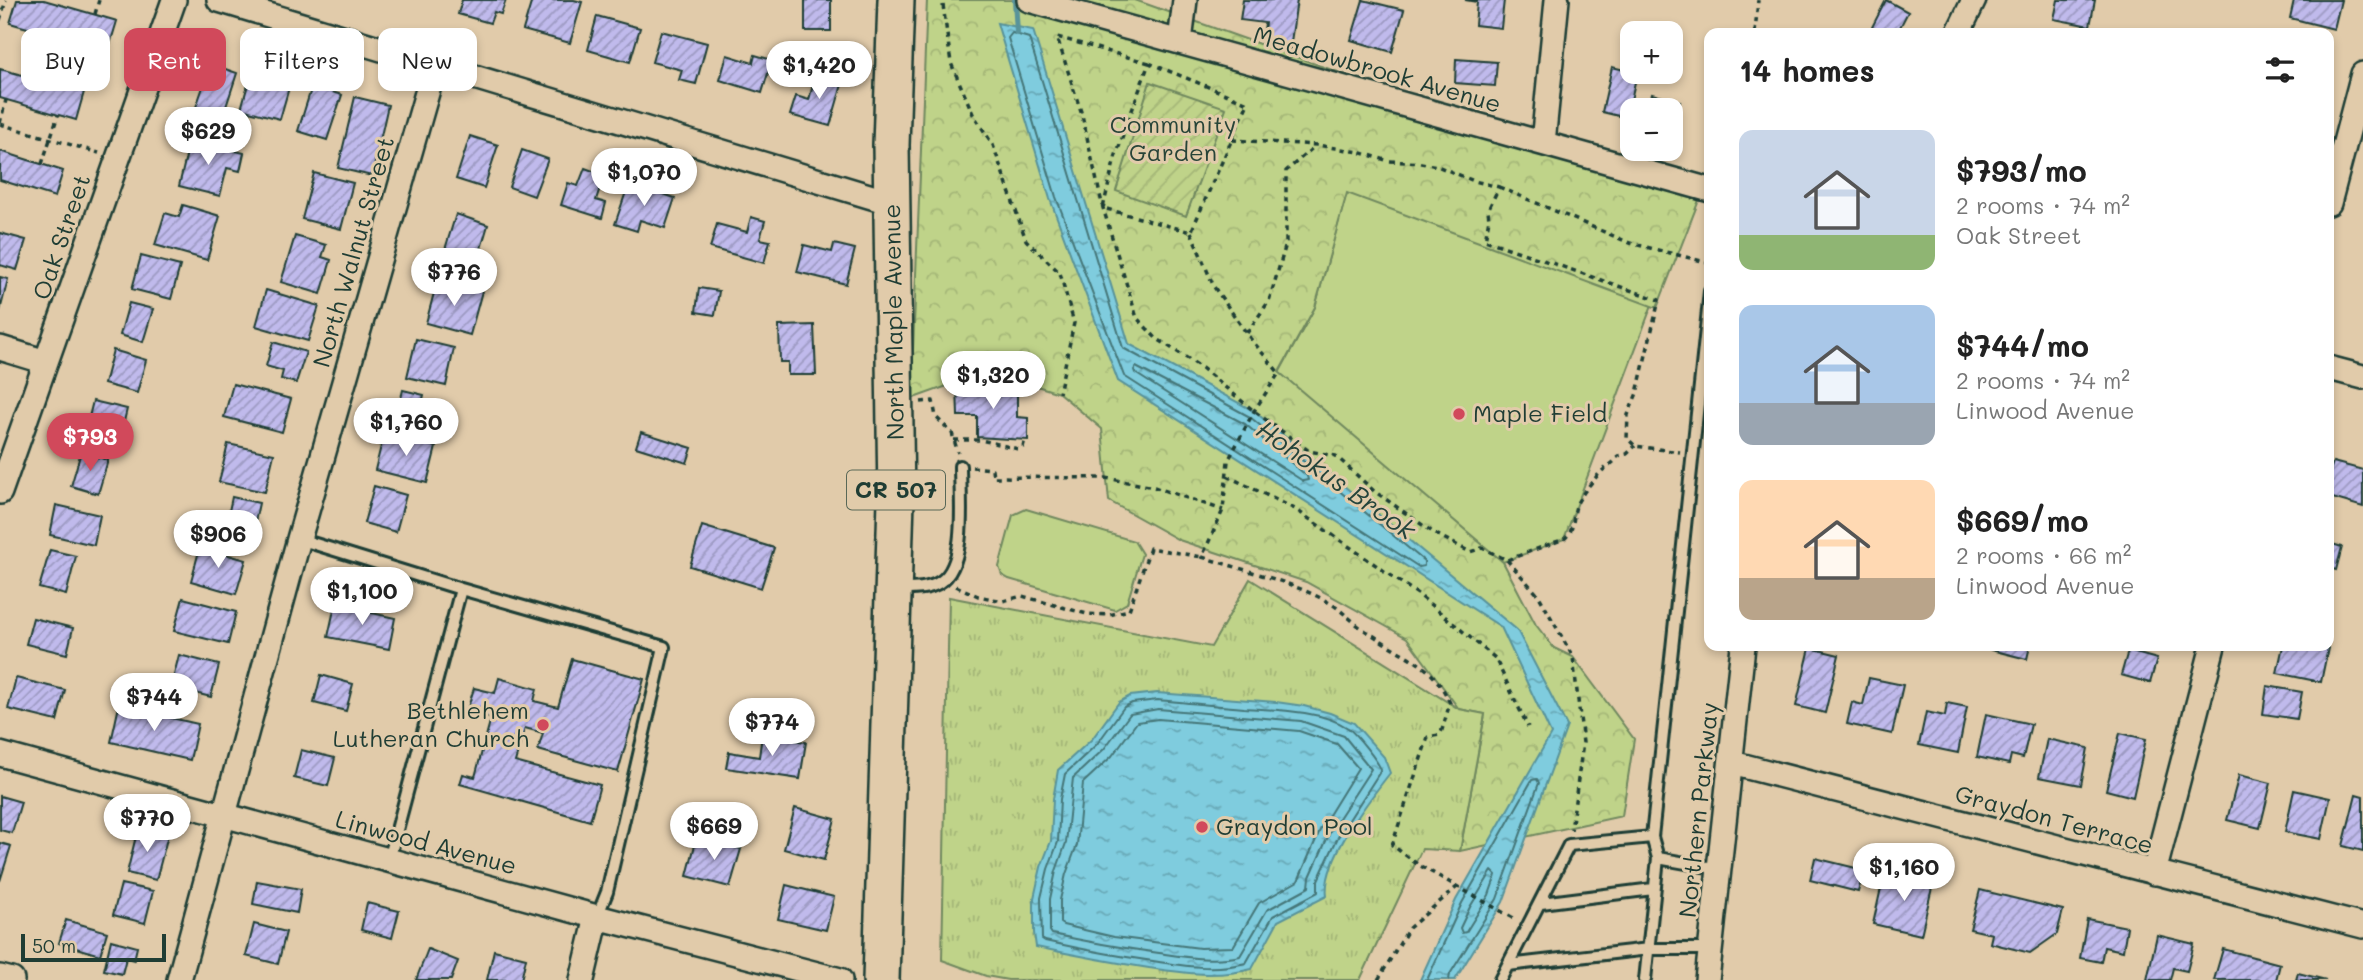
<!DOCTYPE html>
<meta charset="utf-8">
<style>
:root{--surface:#fff;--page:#f2f2f2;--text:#222;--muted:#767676;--accent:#d1495b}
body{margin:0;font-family:Mali,sans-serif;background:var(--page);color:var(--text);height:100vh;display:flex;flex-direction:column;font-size:26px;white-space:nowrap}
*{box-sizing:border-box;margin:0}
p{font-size:23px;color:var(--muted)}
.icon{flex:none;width:38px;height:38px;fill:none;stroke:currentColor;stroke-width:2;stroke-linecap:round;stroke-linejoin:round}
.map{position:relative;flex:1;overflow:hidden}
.details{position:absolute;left:1704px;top:28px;width:630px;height:623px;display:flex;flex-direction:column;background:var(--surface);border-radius:14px;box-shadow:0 4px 10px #0003}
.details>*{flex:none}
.banner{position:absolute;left:21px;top:28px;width:665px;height:63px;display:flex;gap:14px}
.buttons{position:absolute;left:1620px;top:21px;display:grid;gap:14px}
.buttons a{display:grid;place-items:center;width:63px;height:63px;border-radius:14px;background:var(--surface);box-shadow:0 4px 10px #0003;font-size:35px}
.scale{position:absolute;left:21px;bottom:18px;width:145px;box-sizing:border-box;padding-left:7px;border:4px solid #1f3d34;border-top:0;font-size:19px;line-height:24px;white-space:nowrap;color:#1f3d34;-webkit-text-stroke:5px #e1cbaa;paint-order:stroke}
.price{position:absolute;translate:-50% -60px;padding:0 16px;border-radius:24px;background:#fff;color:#222;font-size:23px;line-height:46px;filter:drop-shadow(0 2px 4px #0008)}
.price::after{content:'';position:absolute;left:50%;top:42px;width:21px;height:16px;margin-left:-10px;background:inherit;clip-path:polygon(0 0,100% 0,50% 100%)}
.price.selected{background:var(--accent);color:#fff}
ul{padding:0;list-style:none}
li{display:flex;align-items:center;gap:21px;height:175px;padding:0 35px}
li span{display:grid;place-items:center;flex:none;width:196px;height:140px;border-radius:14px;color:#555}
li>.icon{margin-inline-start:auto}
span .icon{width:84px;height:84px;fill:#fffc;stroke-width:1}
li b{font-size:30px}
h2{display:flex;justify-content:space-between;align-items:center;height:84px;padding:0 35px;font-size:30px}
.chip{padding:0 24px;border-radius:14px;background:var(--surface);box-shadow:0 4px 10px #0003;font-size:24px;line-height:63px}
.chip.selected{background:var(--accent);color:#fff}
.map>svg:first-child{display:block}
.grass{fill:#bfd389;stroke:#6f885e;stroke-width:2}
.forest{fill:url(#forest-crowns);stroke:#6f885e;stroke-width:2}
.park{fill:url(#park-tufts);stroke:#6f885e;stroke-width:2}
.garden{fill:url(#garden-furrows);stroke:#6f885e;stroke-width:2}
.water{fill:url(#water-ripples);stroke:#59939a;stroke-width:2}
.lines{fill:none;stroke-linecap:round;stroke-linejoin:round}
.shore{stroke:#457678;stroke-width:2}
.stream{stroke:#59939a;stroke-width:6}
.building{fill:url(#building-hatch);stroke:#1f3d34;stroke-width:2}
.lane-casing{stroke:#1f3d34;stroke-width:16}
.street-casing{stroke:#1f3d34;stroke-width:28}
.primary-casing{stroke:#1f3d34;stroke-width:40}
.path{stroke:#1f3d34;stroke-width:3.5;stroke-dasharray:5 5;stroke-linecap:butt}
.lane{stroke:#e1cbaa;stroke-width:10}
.street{stroke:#e1cbaa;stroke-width:23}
.primary{stroke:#e1cbaa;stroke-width:35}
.poi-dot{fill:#d1495b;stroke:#e1cbaa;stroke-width:2.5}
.labels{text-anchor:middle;stroke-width:6;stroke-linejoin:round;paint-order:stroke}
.shield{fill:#e1cbaa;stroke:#596857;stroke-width:2}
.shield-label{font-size:23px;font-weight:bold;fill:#1f3d34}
.street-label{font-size:24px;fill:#1f3d34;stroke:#e1cbaa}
.park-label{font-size:24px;fill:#274438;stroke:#e1cbaa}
.poi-label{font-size:24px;fill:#1f3d34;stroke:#e1cbaa;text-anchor:start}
.water-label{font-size:26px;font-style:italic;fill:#24443c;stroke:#e1cbaa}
</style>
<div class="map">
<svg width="2363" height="980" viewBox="0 0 2363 980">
<defs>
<pattern id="forest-crowns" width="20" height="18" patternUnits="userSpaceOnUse" patternTransform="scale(1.75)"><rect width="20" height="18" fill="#bfd389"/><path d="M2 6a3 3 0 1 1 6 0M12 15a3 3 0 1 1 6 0" fill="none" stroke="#a4b677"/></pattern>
<pattern id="park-tufts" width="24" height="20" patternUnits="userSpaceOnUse" patternTransform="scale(1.75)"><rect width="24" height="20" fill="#bfd389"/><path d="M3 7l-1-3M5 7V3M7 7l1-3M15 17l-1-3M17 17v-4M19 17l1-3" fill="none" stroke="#a4b677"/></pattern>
<pattern id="garden-furrows" width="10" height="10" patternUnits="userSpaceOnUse" patternTransform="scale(1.75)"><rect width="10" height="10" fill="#bfd389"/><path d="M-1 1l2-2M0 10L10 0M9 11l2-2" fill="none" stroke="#a4b677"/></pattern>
<pattern id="water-ripples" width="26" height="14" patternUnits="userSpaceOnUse" patternTransform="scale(1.75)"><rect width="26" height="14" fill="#7fccde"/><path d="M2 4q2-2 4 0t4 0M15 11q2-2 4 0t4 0" fill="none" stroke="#67a7b5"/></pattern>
<pattern id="building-hatch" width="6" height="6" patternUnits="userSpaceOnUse" patternTransform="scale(1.75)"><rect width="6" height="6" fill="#c0baec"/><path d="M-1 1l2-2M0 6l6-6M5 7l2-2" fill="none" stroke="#9b98c0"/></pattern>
</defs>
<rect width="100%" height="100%" fill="#e1cbaa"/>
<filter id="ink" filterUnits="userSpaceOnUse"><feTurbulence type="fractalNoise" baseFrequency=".0143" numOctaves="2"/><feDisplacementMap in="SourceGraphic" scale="14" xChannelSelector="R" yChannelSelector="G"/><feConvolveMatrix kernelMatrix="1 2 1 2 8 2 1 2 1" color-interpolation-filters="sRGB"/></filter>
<g filter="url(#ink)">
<path class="grass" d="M1347,192L1653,302L1564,539L1503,562L1336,456L1279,373L1315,307Z
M1026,509L1134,541L1142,554L1127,603L1115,610L1009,579L1002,575L999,567L1013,515Z"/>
<path class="forest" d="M927,0H1135L1699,200L1657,308L1347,193L1315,307L1279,372L1503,562L1536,625L1554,648L1573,657L1634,739L1622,816L1460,851L1485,714L1459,709L1407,638L1306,582L1179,540L1109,501L1102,429L1059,393L989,371L911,399Z"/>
<path class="park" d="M1250,579L1459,709L1485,714L1460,851L1422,849L1360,980H1008L986,976L942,960L949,597L1211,647Z"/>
<path class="garden" d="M1150,82L1226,108L1186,216L1116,191Z"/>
<path class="water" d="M997,23L1033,30L1129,344L1254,411L1517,630L1567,726L1503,902L1455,980H1420L1456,900L1551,734L1501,627L1118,381L1050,199Z
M1157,693L1276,702L1304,706L1330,713L1354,723L1384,757L1390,773C1368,801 1322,861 1327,896L1278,921L1252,969C1217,978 1184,973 1149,968C1111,962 1074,955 1036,947L1034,933V898L1041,867L1051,841L1053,799L1058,770L1092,739L1119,702L1130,696Z"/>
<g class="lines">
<path class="shore" d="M1012,33L1029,38L1123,348L1250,417L1424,561V566L1419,567L1124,376L1056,197L1008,38Z
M1136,367L1245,424L1307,476L1308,480L1303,481L1135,373L1134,370Z
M1158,700C1186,703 1215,705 1244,708C1275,710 1321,710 1348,728C1356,734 1378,761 1381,770L1338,837L1318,880V892L1273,916L1246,963C1215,971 1184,966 1153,961C1116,956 1081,949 1045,941L1042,939L1041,898L1048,869L1058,842L1060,799L1065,774L1097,744L1124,707L1132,703Z
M1158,709L1301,721L1344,736L1371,769L1330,832L1310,877L1309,887L1267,910L1240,956C1214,962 1186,957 1159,953C1123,948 1088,942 1052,934L1050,931V899L1056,871L1066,843L1073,778L1104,749L1130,714Z
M1158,719L1299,731L1337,744L1358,768L1321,828L1298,881L1259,903L1233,947L1200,948L1114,937L1063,925L1060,923V900L1066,874L1077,845L1083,783L1112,756L1137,722Z
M1492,871L1496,875L1489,895L1466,932L1462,933L1460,928L1470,907Z
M1427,980L1462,903L1532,780L1537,779L1539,783L1497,899L1450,974L1449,980"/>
<path class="stream" d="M1015,0L1017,33"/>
</g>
<path class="building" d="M17,0H44L117,21L108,51L10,23Z
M462,0H506L501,14L494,12L490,23L458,14Z
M532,0H574L582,2L570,43L523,30Z
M805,0H831V31H805Z
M1243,0H1297L1290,49L1262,45L1265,23L1240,20Z
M1363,0L1404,10L1392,52L1351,40Z
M1465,0H1504L1501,28L1475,25L1477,2Z
M1886,0L1908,12L1897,33H1869Z
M2058,0H2095L2090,26L2054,19Z
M2294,0H2341L2334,29L2290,18Z
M597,16L640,28L630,62L588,50Z
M661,31L707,43L696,84L679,80L682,70L652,62Z
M727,55L753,63L755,55L772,60L762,93L720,80Z
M1456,59L1497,62L1495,86L1455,83Z
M211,64L237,73L222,119L195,110Z
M253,67L292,77L280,119L241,109Z
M1612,67L1637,73L1627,118L1602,112Z
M0,69L84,92L76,120L0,98Z
M816,73L843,81L830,126L790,115L796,96L809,100Z
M312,86L342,95L327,140L298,131Z
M1652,94L1680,102L1674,124L1671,123V110H1648Z
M355,97L388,105L372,176L338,168Z
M470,136L498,145L484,188L456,179Z
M190,140L244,153L240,171L227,168L220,196L179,186Z
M522,150L548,159L534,196L509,187Z
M0,151L63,171L55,197L0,180Z
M585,168L604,175L596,200L606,203L602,218L561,205L568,183L578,186Z
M314,173L353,183L341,229L302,219Z
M629,183L675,198L665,228L640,220L637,231L615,224Z
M183,205L220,216L207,260L155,245L165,213L179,217Z
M456,214L488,225L475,269L442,259Z
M751,217L765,221L760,239L770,241L764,263L710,248L717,224L747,232Z
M0,233L26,240L17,270L0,265Z
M295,236L326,245L322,257L331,260L321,294L281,282Z
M834,244L855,249L846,284L797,272L804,245L832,252Z
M141,256L180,266L171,299L132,289Z
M0,277L8,279L0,311Z
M444,281L482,291L470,335L426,323L435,289L442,291Z
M699,288L719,291L715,315L696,312Z
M266,290L319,306L308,341L256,326Z
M129,303L153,309L143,342L120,335Z
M814,325L816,375H788V362H780L779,326Z
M416,339L454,348L446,386L407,377Z
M273,342L306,352L296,383L281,379L283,371L266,366Z
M113,350L146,360L137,393L104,384Z
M233,384L291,399L282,432L224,417Z
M1017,384V417L1028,418V440L977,437V416H958L957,386Z
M403,390L424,395L421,407L441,412L435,437L394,427Z
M93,401L127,409L117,450L83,441Z
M641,432L692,448L687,463L636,447Z
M384,434L436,447L427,483L375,470Z
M228,444L274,454L265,492L219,482Z
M81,452L108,460L98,494L71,486Z
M2333,462L2363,470V507L2329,497V474Z
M374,486L406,495L396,532L364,523Z
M232,497L259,503L251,541L224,535Z
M56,505L100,515L94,545L50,535Z
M702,526L774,548L761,588L690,566Z
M2329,543L2342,547L2336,570L2329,568Z
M200,547L246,560L236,594L191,581Z
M50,550L76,556L66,595L39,588Z
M183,598L236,612L228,644L174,631Z
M335,605L395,618L389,649L328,637Z
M33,618L73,628L67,654L26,644Z
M1992,646H2030L2027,659L1991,650Z
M2283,646H2315L2328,648L2321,682L2277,673Z
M1810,648L1839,655L1825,713L1796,706Z
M2128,651L2157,659L2150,683L2121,675Z
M179,655L219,665L211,697L171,687Z
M572,659L644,679L618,772L538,750L543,733L525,728L515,762L600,785L590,821L460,784L463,774L475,777L491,718L467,711L474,688L495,693L499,678L537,689L534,701L558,707Z
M321,675L353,684L346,711L314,703Z
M16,678L65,690L57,721L8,709Z
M1869,678L1903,685L1892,734L1847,724L1852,702L1863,705Z
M2267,686L2302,692L2297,719L2263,714Z
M1947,703L1967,707L1958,753L1919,745L1926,712L1945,716Z
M119,706L198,724L190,760L111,742Z
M1986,714L2031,724L2023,758L2011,755L2009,764L1977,757Z
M2120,733L2146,739L2133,797L2106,790Z
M762,735L806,742L800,779L726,768L729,752L759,757Z
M2047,739L2088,748L2081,785L2039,777Z
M301,750L335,758L328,786L294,778Z
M2239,775L2271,783L2260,828L2227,820Z
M2294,790L2330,798L2321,839L2285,832Z
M2356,794L2363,796V851L2343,846Z
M0,796L21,802L12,833L0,830Z
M795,808L835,819L824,860L784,849Z
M138,828L168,835L156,880L127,873Z
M697,837L741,849L730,887L687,876Z
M0,843L11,846L0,881Z
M1815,858L1864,870L1858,892L1810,880Z
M1903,872L1934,879L1921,935L1873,924L1883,879L1900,883Z
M257,881L301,889L297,913L253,904Z
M121,884L153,891L145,923L113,915Z
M786,885L834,897L826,930L778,919Z
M1980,890L2063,910L2057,934L2030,953L1990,943L1992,934L1970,929Z
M367,903L399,911L392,938L361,930Z
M2087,919L2127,927L2123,951L2104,947L2101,962L2080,958Z
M66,920L107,932L100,955L59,943Z
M254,924L286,932L278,964L246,956Z
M2157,935L2194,944L2187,971L2173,968L2170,980H2147Z
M111,940L137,947L134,960L126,958L122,974L104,970Z
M428,949L458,961L451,980H416Z
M2223,949L2280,964L2276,980H2214Z
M494,950L526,958L521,980H487Z
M2298,973L2326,980H2296Z"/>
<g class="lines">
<g class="lane-casing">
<path id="lane" d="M299,539L461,589L389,860
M461,589L664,647L607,892L597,917
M896,589C910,589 928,590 940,582C968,565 960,496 960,466
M1658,858L1719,869
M1541,903L1653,889
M1508,965L1649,949H1711
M1500,980L1569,845L1652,837
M1645,980L1658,858L1652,837L1710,291"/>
</g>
<g class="street-casing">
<path id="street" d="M219,0L892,203
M1029,0L1710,190
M1958,33L1974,0
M1180,42L1185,0
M1543,143L1557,0
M2329,203L2363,74
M0,348L46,362
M2329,368L2363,377
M0,492L174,0
M0,754L597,917L840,980
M1732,763L2363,926
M2154,873L2213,646
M0,977L12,980
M179,980L299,539L435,65
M582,980L597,917
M1707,980L1743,646"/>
</g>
<g class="primary-casing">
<path id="primary" d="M881,980L896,500L891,145L896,0"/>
</g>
<path class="path" d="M943,5L951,63L973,114L993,145L1026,240L1060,273L1074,323L1059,393
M95,14L99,0
M0,20L6,0
M1755,33L1758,0
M1149,63L1057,37L1082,115L1103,208L1137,318L1156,338L1202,368L1254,411L1309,451L1336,456L1374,491L1434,533L1470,552L1482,548L1507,560L1564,539C1578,528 1570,512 1580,498C1586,489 1594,479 1601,472C1607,466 1614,464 1618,456L1627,454L1635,446
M1149,63L1248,103L1191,232L1103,208L1115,158Z
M0,123L6,100
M0,124L99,153
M1232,140L1317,145L1359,152L1389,161L1421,163L1437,166L1474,181L1499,187L1488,210L1489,219L1485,240L1659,300L1637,393L1628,415L1627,438L1635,446L1680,452
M42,164L58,115
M1499,187L1630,243L1710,263
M1191,232L1214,287L1250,338L1279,373L1254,411L1228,461L1223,510L1202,557C1244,570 1290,581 1328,602C1339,608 1345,615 1354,622C1361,629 1372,634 1380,640C1414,662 1432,664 1450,703L1442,730L1439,735L1428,737L1392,845L1417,864L1517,920
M1247,333L1269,301L1286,244V171L1315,146
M921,402L933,401L936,417L952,433L958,453
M954,440H981L1018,449L1023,447L1025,440
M972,467L992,469L993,477L1106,478L1154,487L1223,510
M1227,476L1295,509L1419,595L1495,658L1528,727
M1507,560L1539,596L1573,657L1583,743L1571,830
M956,586L978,596L1003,601L1022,596L1087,614L1109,615L1129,610L1150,548L1202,557
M1378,980L1409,928L1458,886"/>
<use href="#lane" class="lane"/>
<use href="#street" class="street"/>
<use href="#primary" class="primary"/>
</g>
</g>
<g class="poi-dot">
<circle cx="1459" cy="414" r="7"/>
<circle cx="543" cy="725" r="7"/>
<circle cx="1202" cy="827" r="7"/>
</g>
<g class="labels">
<rect class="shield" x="847" y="470.5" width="98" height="39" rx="5"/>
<g class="shield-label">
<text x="896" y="498">CR 507</text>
</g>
<g class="street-label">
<text transform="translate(1377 70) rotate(16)" y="8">Meadowbrook Avenue</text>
<text transform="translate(62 237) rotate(-71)" y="8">Oak Street</text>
<text transform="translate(354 252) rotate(-74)" y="8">North Walnut Street</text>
<text transform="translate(894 322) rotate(-91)" y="8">North Maple Avenue</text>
<text transform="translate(1699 810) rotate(-84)" y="8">Northern Parkway</text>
<text transform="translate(2054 820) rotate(15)" y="8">Graydon Terrace</text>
<text transform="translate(426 843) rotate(15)" y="8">Linwood Avenue</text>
</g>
<g class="park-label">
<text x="1173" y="133">Community<tspan x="1173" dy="28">Garden</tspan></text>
</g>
<g class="poi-label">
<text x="1473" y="422">Maple Field</text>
<text x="529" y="719" text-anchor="end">Bethlehem<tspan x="529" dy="28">Lutheran Church</tspan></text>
<text x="1216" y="835">Graydon Pool</text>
</g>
<g class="water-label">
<text transform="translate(1336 480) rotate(35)" y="9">Hohokus Brook</text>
</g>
</g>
</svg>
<div class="buttons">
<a>+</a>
<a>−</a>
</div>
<div class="scale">50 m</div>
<b class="price" style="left:819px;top:101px">$1,420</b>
<b class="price" style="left:208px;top:167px">$629</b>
<b class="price" style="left:644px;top:208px">$1,070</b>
<b class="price" style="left:454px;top:308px">$776</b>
<b class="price" style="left:993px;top:411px">$1,320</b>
<b class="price" style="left:406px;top:458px">$1,760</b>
<b class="price selected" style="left:90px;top:473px">$793</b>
<b class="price" style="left:218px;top:570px">$906</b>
<b class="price" style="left:362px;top:627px">$1,100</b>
<b class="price" style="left:154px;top:733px">$744</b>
<b class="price" style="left:772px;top:758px">$774</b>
<b class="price" style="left:147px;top:854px">$770</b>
<b class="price" style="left:714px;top:862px">$669</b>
<b class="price" style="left:1904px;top:903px">$1,160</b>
<div class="banner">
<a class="chip">Buy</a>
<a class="chip selected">Rent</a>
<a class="chip">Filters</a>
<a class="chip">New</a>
</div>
<section class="details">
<h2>14 homes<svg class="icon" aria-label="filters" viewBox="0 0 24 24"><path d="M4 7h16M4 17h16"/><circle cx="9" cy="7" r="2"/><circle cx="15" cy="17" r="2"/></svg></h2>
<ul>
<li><span style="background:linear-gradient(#c9d6e8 75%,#8fb573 0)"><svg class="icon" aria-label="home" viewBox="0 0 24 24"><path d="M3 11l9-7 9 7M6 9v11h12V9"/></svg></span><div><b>$793/mo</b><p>2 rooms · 74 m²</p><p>Oak Street</p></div></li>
<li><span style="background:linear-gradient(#a9c7e8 70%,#9aa5b1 0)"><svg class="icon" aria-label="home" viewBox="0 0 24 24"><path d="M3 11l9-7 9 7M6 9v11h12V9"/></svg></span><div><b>$744/mo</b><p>2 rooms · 74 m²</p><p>Linwood Avenue</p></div></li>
<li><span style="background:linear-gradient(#ffd9b3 70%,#b9a48a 0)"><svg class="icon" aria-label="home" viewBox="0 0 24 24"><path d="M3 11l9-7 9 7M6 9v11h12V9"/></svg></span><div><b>$669/mo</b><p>2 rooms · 66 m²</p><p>Linwood Avenue</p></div></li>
</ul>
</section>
</div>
